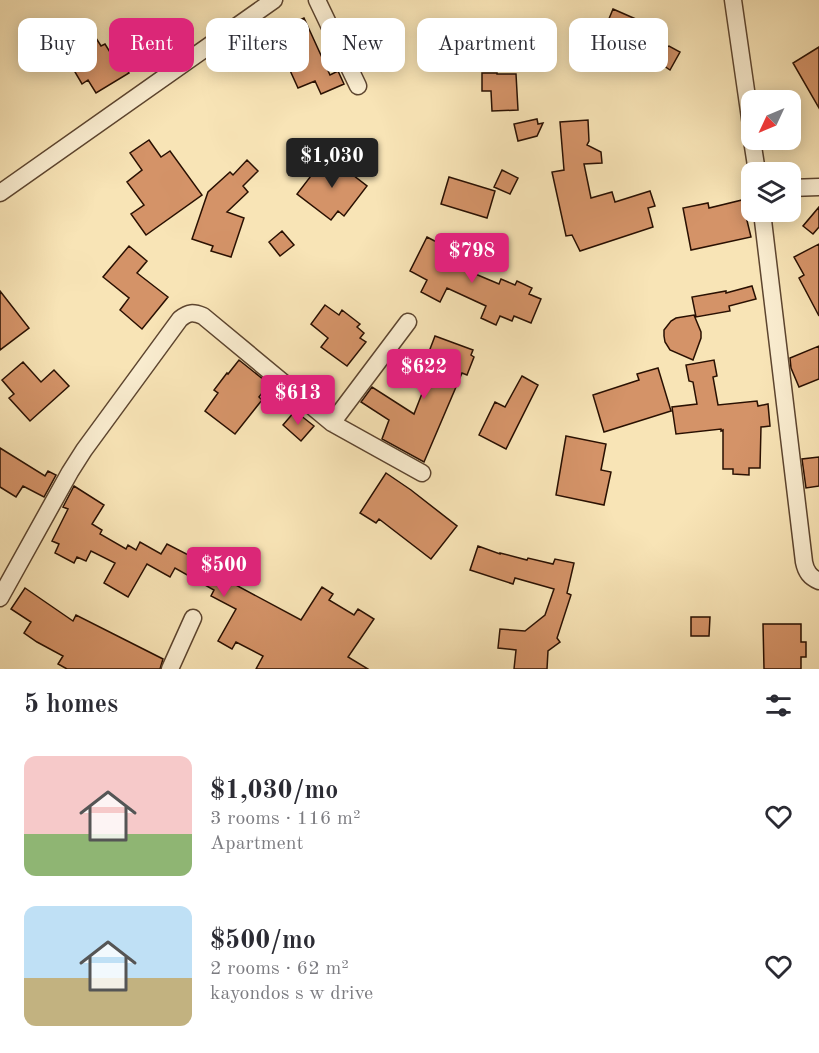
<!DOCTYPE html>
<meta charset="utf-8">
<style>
:root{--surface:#fff;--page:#f7f7f7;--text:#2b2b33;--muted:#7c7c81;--accent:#db2777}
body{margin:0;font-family:"Old Standard TT",serif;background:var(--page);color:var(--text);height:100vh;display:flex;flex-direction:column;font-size:22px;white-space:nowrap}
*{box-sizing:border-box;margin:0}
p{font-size:20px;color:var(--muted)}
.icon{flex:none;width:33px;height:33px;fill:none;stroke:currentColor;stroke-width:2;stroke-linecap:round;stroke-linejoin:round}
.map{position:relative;height:669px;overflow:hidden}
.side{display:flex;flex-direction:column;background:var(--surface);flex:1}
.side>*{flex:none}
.banner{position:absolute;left:18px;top:18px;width:783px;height:54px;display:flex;gap:12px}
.needle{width:39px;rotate:226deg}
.controls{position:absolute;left:741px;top:90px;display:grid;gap:12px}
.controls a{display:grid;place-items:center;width:60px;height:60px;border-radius:12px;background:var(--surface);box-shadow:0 3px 15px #0003;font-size:30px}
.price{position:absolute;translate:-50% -51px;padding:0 14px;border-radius:6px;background:var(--accent);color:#fff;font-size:20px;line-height:39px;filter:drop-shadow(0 2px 3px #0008)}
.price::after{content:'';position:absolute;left:50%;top:36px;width:18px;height:14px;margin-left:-9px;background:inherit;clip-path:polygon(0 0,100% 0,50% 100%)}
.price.current{background:#222;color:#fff}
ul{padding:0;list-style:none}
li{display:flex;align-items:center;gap:18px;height:150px;padding:0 24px}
li span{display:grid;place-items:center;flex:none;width:168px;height:120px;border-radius:12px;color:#555}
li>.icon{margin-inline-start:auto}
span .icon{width:72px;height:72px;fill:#fffc;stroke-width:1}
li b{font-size:26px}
h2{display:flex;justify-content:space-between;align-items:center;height:72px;padding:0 24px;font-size:26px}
.chip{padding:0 21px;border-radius:12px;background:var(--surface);box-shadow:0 3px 15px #0003;font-size:21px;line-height:54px}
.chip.current{background:var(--accent);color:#fff}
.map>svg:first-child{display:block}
.building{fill:#d49368;stroke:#291002;stroke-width:1.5}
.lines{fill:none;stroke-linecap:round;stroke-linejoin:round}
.minor-casing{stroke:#5d452f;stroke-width:19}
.minor{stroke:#faedd0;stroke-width:16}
</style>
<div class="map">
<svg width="819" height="669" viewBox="0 0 819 669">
<rect width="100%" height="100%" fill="#f8e4b6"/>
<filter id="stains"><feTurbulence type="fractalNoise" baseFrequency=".00333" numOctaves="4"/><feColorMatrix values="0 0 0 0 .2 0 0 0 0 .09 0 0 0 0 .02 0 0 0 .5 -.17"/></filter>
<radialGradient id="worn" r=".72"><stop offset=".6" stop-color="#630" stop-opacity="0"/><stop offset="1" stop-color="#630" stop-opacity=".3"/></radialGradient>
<path class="building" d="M613,9L638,20L620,65L578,48L590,19L606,26Z
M304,18L330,75L338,71L344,84L321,94L315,81L298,88L288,66L281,69L270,46L281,41L276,31Z
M89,27L101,46L105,44L113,57L117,55L129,73L96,93L88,80L82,84L68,60L72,58L62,42Z
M663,45L667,47L669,46L680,52L670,70L654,59Z
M819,47V108L793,63Z
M482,73H497V74H516L518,110L492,111L491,91H482Z
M537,119L538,124L543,123L537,136L518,141L514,124Z
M588,120L589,141L587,145L601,152L602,163L584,164L591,198L612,192L615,202L650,191L655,206L648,208L653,227L580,251L572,235L566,236L552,172L564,170L560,122Z
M149,140L161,157L170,151L202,195L146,235L131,214L144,205L127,182L142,170L130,153Z
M327,155L367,186L344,216L338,211L331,220L297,194Z
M247,160L258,171L243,186L248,192L227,212L244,218L231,257L211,251L213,246L192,239L208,192L230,172L233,175Z
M502,170L518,178L510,194L494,187Z
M449,177L495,191L487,218L441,204Z
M742,200L751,237L691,250L683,208L708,203L709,208Z
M819,207V227L813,234L803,226Z
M282,231L294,245L280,256L269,242Z
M427,237L477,263L473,273L499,284L501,279L515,285L517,281L532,288L529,294L541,299L531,323L514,316L512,321L500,316L496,325L481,318L486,306L447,288L440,302L421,292L427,280L410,271Z
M819,244V316L799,278L804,275L794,257Z
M129,246L147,261L137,273L168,297L142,329L120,310L129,298L103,277Z
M752,286L756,299L729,306L730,311L696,317L692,297L726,291V293Z
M0,291L29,328L0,350Z
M325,305L339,315L342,310L360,324L357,327L364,333L360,338L366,342L347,366L321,347L328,338L311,324Z
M694,315L701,332V338L693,360L670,350L665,342L664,336V330L671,321L676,318Z
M435,336L473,350L471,355L474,357L467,375L462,373L424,462L382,439L389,420L361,402L372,387L414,414L430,373L422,370Z
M819,346V379L799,387L791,368L790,358Z
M239,360L269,384L259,397L262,400L235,434L205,411L218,393L214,390L227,373L228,374Z
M714,360L717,376L713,377L718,405L757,401L758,406L768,404L770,426L761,427L760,468H749V475L733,474V469H723V430L721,431V429L676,434L672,407L697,404L693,382L689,381L686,365Z
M23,362L41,382L54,370L69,386L30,421L9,398L14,394L2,380Z
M658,368L671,411L604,432L593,395L639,380L637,374Z
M522,376L538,385L506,449L479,435L495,402L505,407Z
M295,411L314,426L301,441L283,425Z
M566,436L606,444L601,470L611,472L604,505L556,495Z
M0,448L45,476L48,471L56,475L44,497L23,486L16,497L0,487Z
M819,457V486L806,488L802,459Z
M386,473L411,490L457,526L431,559L379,519L376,523L360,513Z
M74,486L104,505L92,524L102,530L100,534L126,549L128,545L136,550L140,542L161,554L167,544L208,565L206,569L301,620L322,587L333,594L329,600L354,615L358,609L374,619L348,657L368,669H256L263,656L236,642L232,649L218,641L236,609L211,596L214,590L175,568L170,577L147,564L128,597L104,583L115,563L91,551L86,561L77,557L74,563L55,553L59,544L52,541L68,509L63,507Z
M478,546L500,554V553L527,560L528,558L553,564L555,559L574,563L567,593L571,595L557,638L560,642L548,651L547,669H514L516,650L498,648L500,629L525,631L545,615L554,589L515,578L513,584L470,570Z
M25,588L73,621L76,615L163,659L160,669H67L58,664L63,656L37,642L24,633L31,622L11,609Z
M691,617H710L709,636H691Z
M763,624H801V642H806V657H801V669H764Z"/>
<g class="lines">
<g class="minor-casing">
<path id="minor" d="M317,0L358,86
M733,0L752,132
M752,140L757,172
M790,188L819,187
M0,193L274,0
M762,212L804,562C806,572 810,577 819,581
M332,423L408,322
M0,598L70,472L84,450L180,319C189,312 193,312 203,316L332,423L422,473
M170,669L193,618"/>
</g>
<use href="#minor" class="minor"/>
</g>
<rect width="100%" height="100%" filter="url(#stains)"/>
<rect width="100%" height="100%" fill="url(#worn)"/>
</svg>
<div class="controls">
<a><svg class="needle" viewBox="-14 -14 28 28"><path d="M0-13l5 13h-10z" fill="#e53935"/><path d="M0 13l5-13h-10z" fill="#7c7c81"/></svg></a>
<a><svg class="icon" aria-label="layers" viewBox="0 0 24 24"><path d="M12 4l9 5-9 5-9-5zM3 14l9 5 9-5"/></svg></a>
</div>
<b class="price current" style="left:332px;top:189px">$1,030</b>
<b class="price" style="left:472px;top:284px">$798</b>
<b class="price" style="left:424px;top:400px">$622</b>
<b class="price" style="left:298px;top:426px">$613</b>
<b class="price" style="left:224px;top:598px">$500</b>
<div class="banner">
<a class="chip">Buy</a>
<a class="chip current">Rent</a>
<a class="chip">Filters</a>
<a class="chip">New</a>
<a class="chip">Apartment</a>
<a class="chip">House</a>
</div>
</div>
<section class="side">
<h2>5 homes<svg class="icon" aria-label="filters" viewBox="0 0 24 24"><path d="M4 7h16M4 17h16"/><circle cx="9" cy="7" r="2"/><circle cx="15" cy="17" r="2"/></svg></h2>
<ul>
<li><span style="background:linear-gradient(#f6c9c9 65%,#8fb573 0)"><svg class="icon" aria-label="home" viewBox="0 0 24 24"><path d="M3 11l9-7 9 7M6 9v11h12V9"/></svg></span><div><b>$1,030/mo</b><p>3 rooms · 116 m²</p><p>Apartment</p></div><svg class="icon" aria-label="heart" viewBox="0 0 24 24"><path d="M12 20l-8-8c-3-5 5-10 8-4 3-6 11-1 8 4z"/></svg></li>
<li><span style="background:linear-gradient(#bfe0f5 60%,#c2b280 0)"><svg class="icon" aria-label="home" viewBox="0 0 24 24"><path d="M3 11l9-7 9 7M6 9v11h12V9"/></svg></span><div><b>$500/mo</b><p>2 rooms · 62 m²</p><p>kayondos s w drive</p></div><svg class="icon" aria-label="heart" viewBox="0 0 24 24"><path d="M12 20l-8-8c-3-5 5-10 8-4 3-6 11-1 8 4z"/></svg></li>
</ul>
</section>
